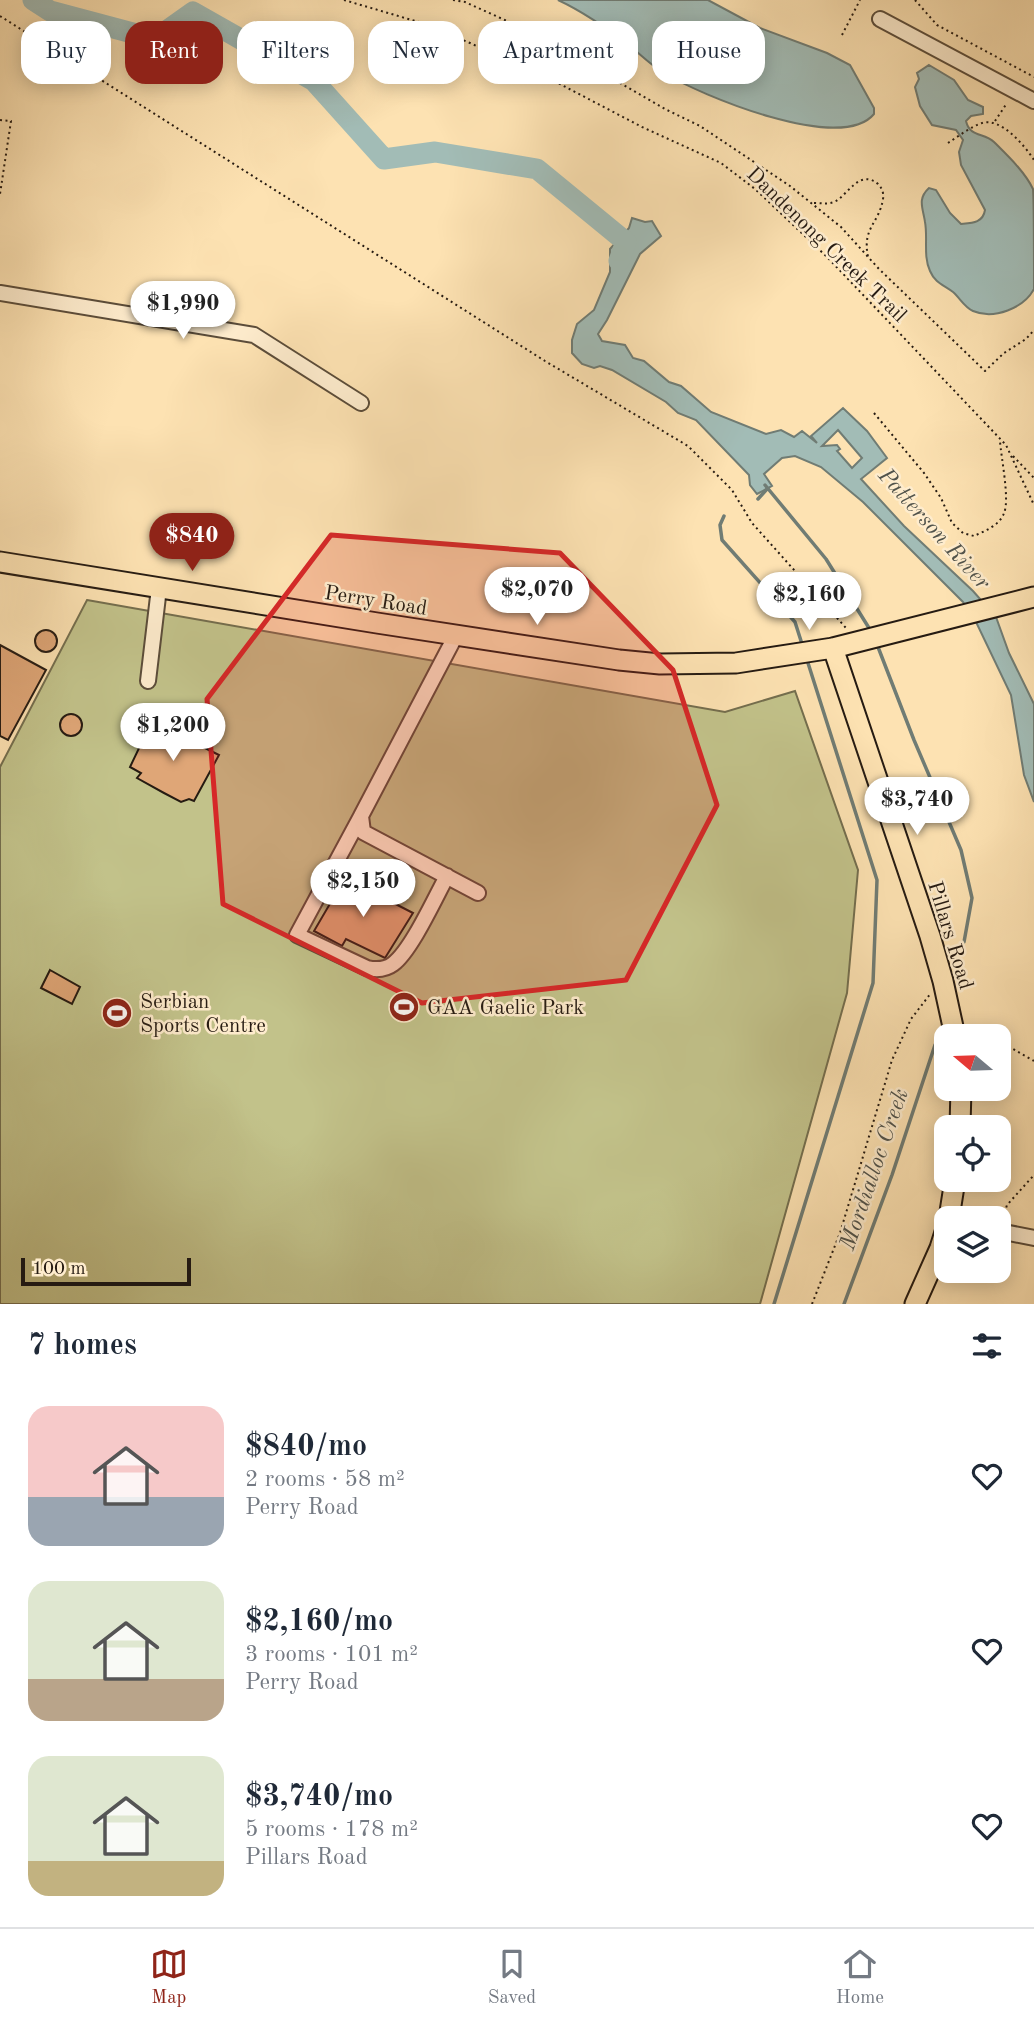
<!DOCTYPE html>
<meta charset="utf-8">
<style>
:root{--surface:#fff;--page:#f6f6f7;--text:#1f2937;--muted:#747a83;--line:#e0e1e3;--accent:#8f2418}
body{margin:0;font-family:"Old Standard TT",serif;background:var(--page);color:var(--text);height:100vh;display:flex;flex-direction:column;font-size:26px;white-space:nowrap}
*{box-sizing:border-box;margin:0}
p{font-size:23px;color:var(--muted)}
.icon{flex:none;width:38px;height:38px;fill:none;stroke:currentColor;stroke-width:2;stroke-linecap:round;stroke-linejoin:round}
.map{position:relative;height:1304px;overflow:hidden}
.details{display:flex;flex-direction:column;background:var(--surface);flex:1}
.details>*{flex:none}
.banner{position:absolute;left:21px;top:21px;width:992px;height:63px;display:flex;gap:14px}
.needle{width:46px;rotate:289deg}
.tools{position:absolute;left:934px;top:1024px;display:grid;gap:14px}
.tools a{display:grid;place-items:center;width:77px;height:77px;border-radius:14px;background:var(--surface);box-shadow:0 4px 18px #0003;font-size:35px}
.scale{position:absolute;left:21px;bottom:18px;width:170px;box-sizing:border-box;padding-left:7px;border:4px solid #261b12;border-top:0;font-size:19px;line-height:24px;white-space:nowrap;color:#261b12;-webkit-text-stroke:5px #feeccd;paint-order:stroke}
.price{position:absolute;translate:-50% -60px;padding:0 16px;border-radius:24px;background:#fff;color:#222;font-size:23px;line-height:46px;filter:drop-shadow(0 2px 4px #0008)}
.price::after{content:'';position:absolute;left:50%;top:42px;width:21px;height:16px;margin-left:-10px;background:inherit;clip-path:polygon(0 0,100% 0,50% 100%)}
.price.on{background:var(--accent);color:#fff}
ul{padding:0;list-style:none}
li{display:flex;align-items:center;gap:21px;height:175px;padding:0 28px}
li span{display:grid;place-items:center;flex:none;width:196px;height:140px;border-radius:21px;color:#555}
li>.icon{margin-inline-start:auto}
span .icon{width:84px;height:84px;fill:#fffc;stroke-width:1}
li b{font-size:30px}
h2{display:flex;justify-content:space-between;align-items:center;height:84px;padding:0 28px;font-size:30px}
.pill{padding:0 24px;border-radius:21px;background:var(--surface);box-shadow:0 4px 18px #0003;font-size:24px;line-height:63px}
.pill.on{background:var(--accent);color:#fff}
.tabs{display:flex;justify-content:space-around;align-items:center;height:98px;border-top:2px solid var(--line);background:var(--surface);font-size:19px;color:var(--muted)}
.tabs a{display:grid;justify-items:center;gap:4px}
.tabs .on{color:var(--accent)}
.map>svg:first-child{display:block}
.green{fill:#c2c28a;stroke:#746e4e;stroke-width:2}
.water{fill:#a2bcb6;stroke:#707c74;stroke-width:2;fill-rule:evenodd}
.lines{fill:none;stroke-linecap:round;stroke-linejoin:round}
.stream{stroke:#707c74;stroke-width:3.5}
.river{stroke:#a2bcb6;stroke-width:21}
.building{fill:#dfa677;stroke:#261b12;stroke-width:2}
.minor-casing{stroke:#5c4d3a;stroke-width:18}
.major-casing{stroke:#261b12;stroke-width:23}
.path{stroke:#261b12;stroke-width:2;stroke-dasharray:2 3.5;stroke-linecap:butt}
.minor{stroke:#feeccd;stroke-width:14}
.major{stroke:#fde2b2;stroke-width:19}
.marked{fill:#d62828;fill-opacity:0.2;stroke:#d62828;stroke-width:5;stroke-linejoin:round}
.labels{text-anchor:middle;stroke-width:5;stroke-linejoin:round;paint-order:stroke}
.street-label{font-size:21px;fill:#261b12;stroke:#feeccd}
.poi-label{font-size:21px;fill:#261b12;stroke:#feeccd;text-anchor:start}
.water-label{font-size:23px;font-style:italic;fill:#51534b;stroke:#feeccd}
</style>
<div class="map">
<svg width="1034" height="1304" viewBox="0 0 1034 1304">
<rect width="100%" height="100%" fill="#fde2b2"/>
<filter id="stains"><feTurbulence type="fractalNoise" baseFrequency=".00286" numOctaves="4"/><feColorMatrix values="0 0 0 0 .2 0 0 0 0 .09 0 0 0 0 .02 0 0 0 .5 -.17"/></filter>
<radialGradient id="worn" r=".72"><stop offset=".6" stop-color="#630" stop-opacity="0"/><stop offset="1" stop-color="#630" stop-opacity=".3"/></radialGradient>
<path class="green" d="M87,600L725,712L795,691L858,870L847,993L760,1304H0V767Z"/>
<path class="water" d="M558,0H708L760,28L827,53L850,65L874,108V114C841,154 700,95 664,73C652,66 641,55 630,46C608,29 584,12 558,0Z
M929,65L954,80L968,100L983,107V114L971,116L966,121C970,138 984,132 994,142C1008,156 1025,172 1033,189C1034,201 1034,271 1034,289C1024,308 994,320 973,311C964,307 960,298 953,292C944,285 935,283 930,271C923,256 928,238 925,222C923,208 917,199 929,188L936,190L950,213L961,224C972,223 983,223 985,210L961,165L959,152L963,140L956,130L932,125L920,106L915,87L919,79L917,73Z
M632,218L645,222L652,221L661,236L640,254L607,320L598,334L602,341L625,345L633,358L644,361L669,382L681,386L711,412L766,434L781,430L794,437L802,431L817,443L811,436L843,408L867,431L887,458L861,479L904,526L973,591L996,617L1009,653L1034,704V802L1024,775L1011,695L977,624L963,602L863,502L821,467L795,456L782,458L764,474L772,486L757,494L750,485L749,475L696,420L678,413L666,402L612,370L600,366L594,368L582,364L572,353V340L577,324L594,310L610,272V249L629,228ZM838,430L862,458L852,468L837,451L840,449L837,445L822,446Z"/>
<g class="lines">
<path class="stream" d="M765,485L826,559L869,628
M758,499L767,489
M724,516L720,525L722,540L795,622L802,644
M878,647L914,740L961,850L972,898L964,942
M774,1304L873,983L877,880L808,663
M844,1304L892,1175L935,1045"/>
<path class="river" d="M33,0L50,11L155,39L193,12L314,81L384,159L435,152L537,169L626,242L619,261"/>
</g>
<path class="building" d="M35 641a11 11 0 1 1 22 0a11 11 0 1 1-22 0Z
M0,645L46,670L8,740L0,736Z
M60 725a11 11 0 1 1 22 0a11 11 0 1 1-22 0Z
M151,723L163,729L166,723L195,738L193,742L219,755L194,801L189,799L181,802L164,793L137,778L141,773L130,767Z
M345,878L413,913L385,958L346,939L342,946L314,931Z
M50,970L80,987L72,1004L41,988Z"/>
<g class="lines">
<g class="minor-casing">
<path id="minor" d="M880,19L1034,101
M0,293L254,335L361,403
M456,635L361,816L363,832L478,893
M148,681L159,588
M361,816L297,935L367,968C376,970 385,970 393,964C411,951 435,898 447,876
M999,1231L1034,1238"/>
</g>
<g class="major-casing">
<path id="major" d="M0,562L377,623L619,660L660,664L736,663L833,648L1034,597
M833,648L930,936L943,981L955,1036
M960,1127L961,1088
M949,1218L955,1180
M915,1304L940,1248L947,1226"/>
</g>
<path class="path" d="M344,0L422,23L470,43L558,83L642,127L721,163L755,189L827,257L1006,445L1034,505
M453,0L465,2L518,26L560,48L665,109L700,126L790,186L841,227L879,269L985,371L1004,353L1026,339L1034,330
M915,0L937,25L1034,77
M0,16L545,361L688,446L732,490L752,523L846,628
M842,35L860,0
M0,120L11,121L0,194
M995,121L1007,103
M948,143C959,136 970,127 982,123C1001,117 1025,146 1034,160
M814,203C822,203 829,205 836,201C849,193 860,169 878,184C882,188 884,193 883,199C879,224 862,227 868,257
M874,413L924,473L941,498L952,523L963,533L974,536C985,531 1000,525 1004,513C1010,500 1001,457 1000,441
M1013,456L1034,478
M971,1028L989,1036
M999,1041L1034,1061
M1003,1218L1007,1205L1034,1175
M812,1304L840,1233L892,1060L911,1019L931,993"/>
<use href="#minor" class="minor"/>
<use href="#major" class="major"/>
</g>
<path class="marked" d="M331,535L560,553L673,670L717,805L626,980L422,1003L223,904L207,699Z"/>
<defs>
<g id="stadium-disc" transform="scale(1.575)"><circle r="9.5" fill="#8f2418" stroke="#feeccd"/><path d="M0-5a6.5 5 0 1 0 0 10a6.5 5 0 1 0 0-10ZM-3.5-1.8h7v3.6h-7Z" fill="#fff"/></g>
</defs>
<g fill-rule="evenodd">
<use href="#stadium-disc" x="404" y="1007"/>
<use href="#stadium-disc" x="117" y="1013"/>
</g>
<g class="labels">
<g class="street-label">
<text transform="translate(827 244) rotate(44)" y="7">Dandenong Creek Trail</text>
<text transform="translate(376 600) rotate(9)" y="7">Perry Road</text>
<text transform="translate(951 935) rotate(73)" y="7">Pillars Road</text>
</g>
<g class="poi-label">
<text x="140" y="1008">Serbian<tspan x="140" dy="24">Sports Centre</tspan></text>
<text x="427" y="1014">GAA Gaelic Park</text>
</g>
<g class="water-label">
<text transform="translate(935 528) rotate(48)" y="8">Patterson River</text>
<text transform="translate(873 1169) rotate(-71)" y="8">Mordialloc Creek</text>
</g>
</g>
<rect width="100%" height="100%" filter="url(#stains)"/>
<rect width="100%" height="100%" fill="url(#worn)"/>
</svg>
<div class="tools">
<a><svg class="needle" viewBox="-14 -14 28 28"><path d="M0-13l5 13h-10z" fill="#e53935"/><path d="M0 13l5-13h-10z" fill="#747a83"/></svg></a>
<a><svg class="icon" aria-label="locate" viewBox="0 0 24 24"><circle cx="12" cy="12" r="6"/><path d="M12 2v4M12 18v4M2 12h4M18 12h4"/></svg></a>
<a><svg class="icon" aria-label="layers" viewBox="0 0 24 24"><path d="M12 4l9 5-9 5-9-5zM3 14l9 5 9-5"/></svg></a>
</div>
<div class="scale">100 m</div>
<b class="price" style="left:183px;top:341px">$1,990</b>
<b class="price on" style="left:192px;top:573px">$840</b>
<b class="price" style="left:537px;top:627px">$2,070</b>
<b class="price" style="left:809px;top:632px">$2,160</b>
<b class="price" style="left:173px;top:763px">$1,200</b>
<b class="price" style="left:917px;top:837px">$3,740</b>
<b class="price" style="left:363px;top:919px">$2,150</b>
<div class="banner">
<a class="pill">Buy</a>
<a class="pill on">Rent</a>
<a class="pill">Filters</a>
<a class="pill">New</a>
<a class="pill">Apartment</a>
<a class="pill">House</a>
</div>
</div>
<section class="details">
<h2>7 homes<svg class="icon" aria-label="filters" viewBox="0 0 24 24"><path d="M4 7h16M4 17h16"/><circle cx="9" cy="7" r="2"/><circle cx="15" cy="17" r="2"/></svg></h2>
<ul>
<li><span style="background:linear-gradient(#f6c9c9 65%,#9aa5b1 0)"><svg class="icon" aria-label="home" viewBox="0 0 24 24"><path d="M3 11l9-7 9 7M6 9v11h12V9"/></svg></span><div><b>$840/mo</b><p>2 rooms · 58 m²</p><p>Perry Road</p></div><svg class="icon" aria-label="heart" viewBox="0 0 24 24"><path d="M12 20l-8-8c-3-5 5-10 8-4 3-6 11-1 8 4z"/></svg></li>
<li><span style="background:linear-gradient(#dfe7d0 70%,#b9a48a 0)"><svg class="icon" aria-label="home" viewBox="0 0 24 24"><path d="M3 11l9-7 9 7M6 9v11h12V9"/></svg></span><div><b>$2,160/mo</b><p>3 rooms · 101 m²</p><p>Perry Road</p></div><svg class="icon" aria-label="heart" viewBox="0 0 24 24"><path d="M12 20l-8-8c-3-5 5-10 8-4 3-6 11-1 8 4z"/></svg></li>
<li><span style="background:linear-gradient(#dfe7d0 75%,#c2b280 0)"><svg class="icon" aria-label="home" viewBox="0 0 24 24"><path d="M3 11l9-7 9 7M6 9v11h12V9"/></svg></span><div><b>$3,740/mo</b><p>5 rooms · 178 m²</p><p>Pillars Road</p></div><svg class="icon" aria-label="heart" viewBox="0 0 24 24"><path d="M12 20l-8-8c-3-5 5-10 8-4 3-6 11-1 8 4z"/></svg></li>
</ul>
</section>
<nav class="tabs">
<a class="on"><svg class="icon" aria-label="map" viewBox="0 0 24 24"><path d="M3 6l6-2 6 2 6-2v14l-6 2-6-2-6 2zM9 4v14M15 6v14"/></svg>Map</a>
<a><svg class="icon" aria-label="saved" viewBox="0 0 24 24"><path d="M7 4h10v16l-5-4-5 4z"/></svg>Saved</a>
<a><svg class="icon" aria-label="home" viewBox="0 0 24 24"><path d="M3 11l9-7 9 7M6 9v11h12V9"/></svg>Home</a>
</nav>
